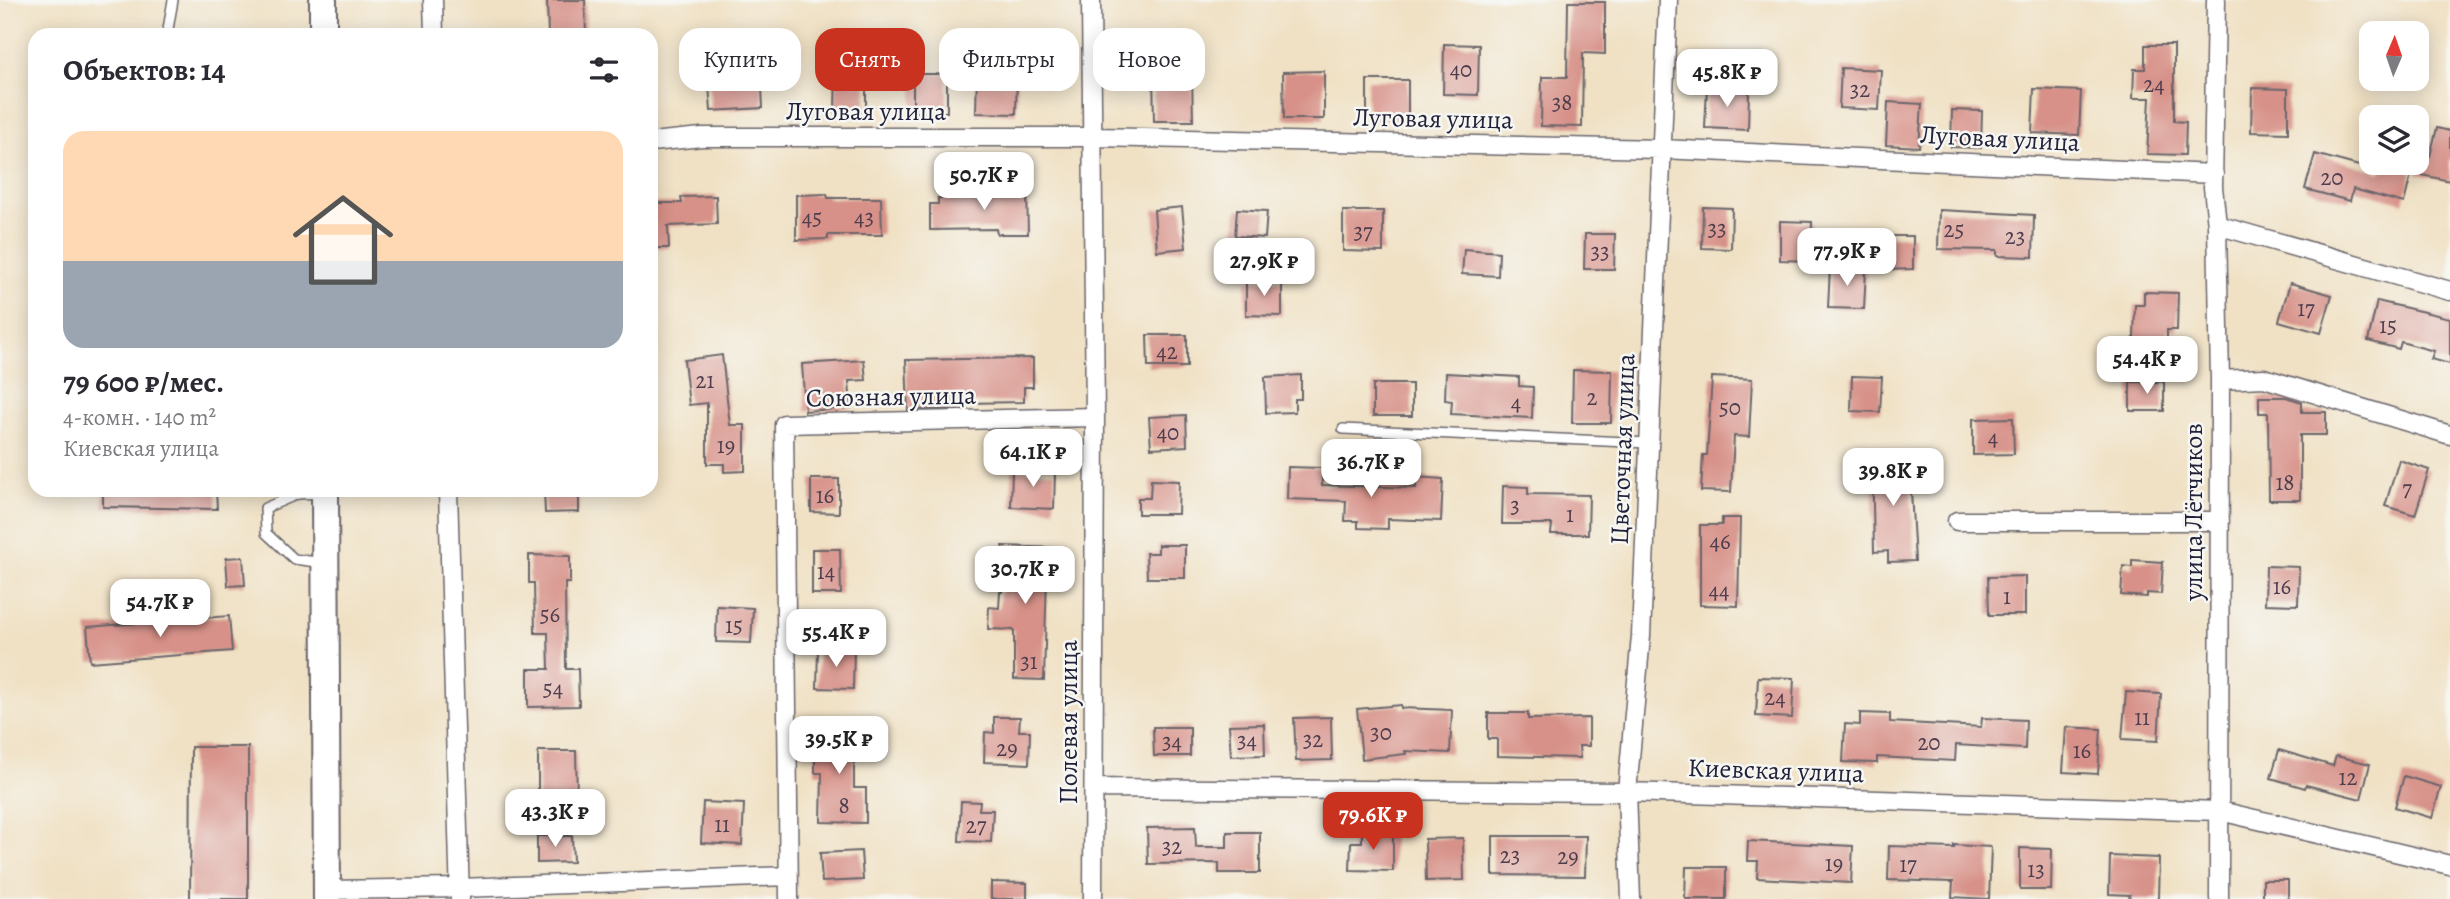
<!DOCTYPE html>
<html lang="ru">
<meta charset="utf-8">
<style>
:root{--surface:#fff;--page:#f2f2f3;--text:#2b2b33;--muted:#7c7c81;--line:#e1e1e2;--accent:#c8321e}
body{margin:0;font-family:Alegreya,serif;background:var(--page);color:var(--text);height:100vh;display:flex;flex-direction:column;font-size:26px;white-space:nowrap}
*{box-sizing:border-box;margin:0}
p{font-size:23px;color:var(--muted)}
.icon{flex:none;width:38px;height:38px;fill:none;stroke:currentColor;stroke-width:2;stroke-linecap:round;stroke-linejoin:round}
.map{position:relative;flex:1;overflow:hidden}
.drawer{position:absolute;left:28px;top:28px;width:630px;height:469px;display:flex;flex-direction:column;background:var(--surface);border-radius:21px;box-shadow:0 4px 18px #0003}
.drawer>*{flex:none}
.top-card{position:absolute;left:679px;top:28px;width:665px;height:63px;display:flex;gap:14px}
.needle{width:46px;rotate:2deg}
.buttons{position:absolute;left:2359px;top:21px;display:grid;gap:14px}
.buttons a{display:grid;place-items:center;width:70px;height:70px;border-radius:14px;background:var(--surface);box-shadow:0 4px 18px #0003;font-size:35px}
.price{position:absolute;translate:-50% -60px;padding:0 16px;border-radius:14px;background:#fff;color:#222;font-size:23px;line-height:46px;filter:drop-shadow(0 2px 4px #0008)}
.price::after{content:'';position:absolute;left:50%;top:42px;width:21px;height:16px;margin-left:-10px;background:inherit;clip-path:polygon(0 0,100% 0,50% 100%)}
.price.active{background:var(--accent);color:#fff}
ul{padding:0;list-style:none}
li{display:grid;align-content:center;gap:14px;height:371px;padding:0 35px}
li+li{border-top:2px solid var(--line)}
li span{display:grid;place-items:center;height:217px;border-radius:21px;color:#555}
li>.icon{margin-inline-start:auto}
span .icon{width:126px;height:126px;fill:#fffc;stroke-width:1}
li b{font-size:30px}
h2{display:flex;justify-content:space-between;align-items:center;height:84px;padding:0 35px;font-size:30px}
.chip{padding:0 24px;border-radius:21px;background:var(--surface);box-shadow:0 4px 18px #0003;font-size:24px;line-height:63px}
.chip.active{background:var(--accent);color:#fff}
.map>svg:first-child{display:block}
.building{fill:#d79188}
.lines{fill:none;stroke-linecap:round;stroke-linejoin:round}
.service-casing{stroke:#6a656b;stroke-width:12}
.minor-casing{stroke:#6a656b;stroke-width:21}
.secondary-casing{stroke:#6a656b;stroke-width:30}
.service{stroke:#fff;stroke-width:9}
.minor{stroke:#fff;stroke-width:18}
.secondary{stroke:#fff;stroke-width:26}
.labels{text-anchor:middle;stroke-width:5;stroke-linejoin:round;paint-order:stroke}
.number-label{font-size:23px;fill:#4f3e4e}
.street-label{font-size:26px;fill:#22223b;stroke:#f6f6f2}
</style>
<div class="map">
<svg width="2450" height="899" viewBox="0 0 2450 899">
<rect width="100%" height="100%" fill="#f6f6f2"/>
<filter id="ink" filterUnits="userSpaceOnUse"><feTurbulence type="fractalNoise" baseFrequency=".0143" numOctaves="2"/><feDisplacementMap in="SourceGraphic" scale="14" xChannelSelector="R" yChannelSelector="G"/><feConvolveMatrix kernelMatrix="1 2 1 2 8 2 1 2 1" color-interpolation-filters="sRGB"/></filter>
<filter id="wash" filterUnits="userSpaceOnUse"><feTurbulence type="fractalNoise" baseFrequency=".00686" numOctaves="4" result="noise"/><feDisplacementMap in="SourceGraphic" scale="28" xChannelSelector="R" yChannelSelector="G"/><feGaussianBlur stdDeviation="1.57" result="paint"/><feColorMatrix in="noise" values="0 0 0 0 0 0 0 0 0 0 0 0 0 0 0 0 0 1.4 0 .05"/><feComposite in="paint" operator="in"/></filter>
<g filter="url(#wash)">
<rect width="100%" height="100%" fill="#f0e1c4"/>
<g id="blocks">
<path class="building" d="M547,0H585L586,35H548Z
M1568,2H1605V54L1583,53L1582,127L1541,126L1542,77H1567Z
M1444,44L1479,45L1478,95L1443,94Z
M2145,45H2174V121L2186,122L2185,155L2147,154L2150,98H2133L2134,69H2145Z
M836,65H866V112H835Z
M1841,68L1881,70L1879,110L1839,108Z
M761,69L763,108L711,111L708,73Z
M1324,71V119H1284L1283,72Z
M977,72L1017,73L1016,114L976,113Z
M1192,73L1193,121H1154L1153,74Z
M913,74H947V112H913Z
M1367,80H1408V119H1367Z
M1707,87L1749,89L1748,130L1705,128Z
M2252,88L2288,89V133L2251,132Z
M2034,89L2081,91L2079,135L2032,133Z
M1888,102L1922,104L1919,147L1886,145Z
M1952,110L1982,111L1981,148L1951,147Z
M2437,128L2450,131V181L2417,174V152L2430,156Z
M2315,154L2381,172L2384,163H2414L2404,203L2353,189L2350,201L2305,189Z
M1027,188L1028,234H997L996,229L930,230V204H938V198H973L974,194H996V189Z
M827,194L828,198H881L882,235H828V239L796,240V195Z
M716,196L717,224L668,226L669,248H651V203H682L681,197Z
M1182,207L1186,248L1157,251L1154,210Z
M1703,207L1732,208L1731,249L1702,248Z
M1237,209L1267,211L1265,238L1235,236Z
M1939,210L2034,215L2033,257L1997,256V250L1938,249Z
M1343,211H1383V252L1343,251Z
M1780,221L1812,222L1811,261L1780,260Z
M1585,234H1615L1614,269H1584Z
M1884,236H1913V269L1884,270Z
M1464,249L1499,252L1498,276L1462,274Z
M1830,267L1866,269L1864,309L1828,308Z
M1246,280L1282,281V316L1246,315Z
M2290,283L2332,295L2321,333L2279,321Z
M2144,292L2178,293L2177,330H2167V340L2134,339L2135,305H2144Z
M2377,301L2450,318V364L2431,359L2434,351L2401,342L2399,349L2368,341Z
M1147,335H1187V367H1148Z
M722,355L730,425H745V471L724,472V464H707V403L689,405L684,360Z
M1033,358V387H1024V402L964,403V409L908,410L906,360Z
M864,360L866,380L849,381L851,408L805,411L802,364Z
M1573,370L1612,371L1611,423H1572Z
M1446,373L1519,377V386L1533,387L1532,418L1451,414L1452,401L1445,400Z
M1301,375V399H1295V412L1266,413L1265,377Z
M1852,376L1882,377L1880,412L1851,411Z
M1712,377L1752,379L1749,437L1734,436L1731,492L1701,491L1703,455H1707Z
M2130,382H2164V411H2130Z
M1373,384H1412V416H1373Z
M2259,397H2286L2302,402V412H2326V435H2300V500H2269L2268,413H2259Z
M1186,415L1187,446L1151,448L1149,417Z
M2013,418L2014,454L1973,455V419Z
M1909,456L1915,561L1888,562V551L1874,552L1872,457Z
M2399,460L2429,470L2415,515L2385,506Z
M1288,467L1322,468V485L1416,488V477L1443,479L1441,521L1388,519V529L1358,528V521H1345L1346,501L1287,499Z
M1012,470L1055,472L1054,509L1011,507Z
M811,479H839V513L811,512Z
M1151,480L1179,481L1178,514H1138V498H1150Z
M1503,486L1528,487V494L1589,495L1588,534H1551L1552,524H1502Z
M103,490H216L217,509L103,507Z
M544,490H579V512L545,513Z
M1722,518H1740L1738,606L1700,605V525H1722Z
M1158,545H1185V578H1147L1146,553H1158Z
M1003,546L1058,548V574L1047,573L1044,680L1014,679V630L988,629L989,607L999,608L1000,592H1002Z
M812,549H840L841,594H812Z
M529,555L570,556V583H565L566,669H578L579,706L528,707V669H549L548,633H535L534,583H529Z
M243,557L245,585L228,586L226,558Z
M2132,560L2163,562L2161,594L2147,593V597L2121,595L2123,566L2132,567Z
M2266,566L2299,567L2298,605L2265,604Z
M2025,576V615H1989L1988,577Z
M717,606L753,608L751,643L716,642Z
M229,616L232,651L90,662L87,627Z
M818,648L854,649L853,689L817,688Z
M1758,677L1794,678L1792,718L1756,716Z
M2126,692L2161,694L2158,741L2122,739Z
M1401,705V708L1452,710L1450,753L1405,751L1406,754L1362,759L1357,709Z
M1488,713H1528V719L1589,718V746H1579L1580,758L1497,756V739H1488Z
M1860,713L1890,714V722L1981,727L1982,718L2026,720L2025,749L1956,745L1955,761L1877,757V763L1843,762L1845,724L1860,725Z
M994,717H1020L1019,731H1030L1029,764L984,762L985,732L994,733Z
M1331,717L1332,760L1296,761L1294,718Z
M1264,724L1265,755L1231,756L1229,725Z
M815,727H854V788H866V823L821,822L822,773H815Z
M1153,727H1190V756H1154Z
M2066,727L2101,729L2098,774L2063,772Z
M191,747H248V899H190Z
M2279,750L2333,766L2336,756L2370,764L2361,799L2306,785L2305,788L2271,778Z
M538,751H576L577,799H538Z
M2404,776L2441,787L2432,818L2395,807Z
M961,801L980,802L979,810H993L991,842L959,841Z
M703,802L744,804L742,845L701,843Z
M1195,827L1196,847H1227V832H1260V873H1219V863L1148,864L1147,828Z
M1362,830L1393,831V871L1350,870L1351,842H1362Z
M537,836H572L573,862L537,863Z
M1493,836H1586L1585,876L1493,875Z
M1463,838L1464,880L1426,881L1425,839Z
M1748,841L1853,846L1851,883L1757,878L1758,861H1747Z
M1954,845L1991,847L1989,899L1952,897L1953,882L1888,880L1889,846L1954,848Z
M2020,848L2052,849L2051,890H2020Z
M861,851L863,880L822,882L820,853Z
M2110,856L2159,858L2158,899H2129L2130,895L2109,894Z
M1686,867H1726V899H1685Z
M2263,880H2288V899H2263Z
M991,882L1027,883V899H991Z"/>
</g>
</g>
<g filter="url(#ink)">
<use href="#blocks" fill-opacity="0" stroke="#6a656b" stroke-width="2"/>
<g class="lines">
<g class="service-casing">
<path id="service" d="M167,35L173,0
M1343,429L1649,443
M323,493L298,494L265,508L266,533L294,559L324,563"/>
</g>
<g class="minor-casing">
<path id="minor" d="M433,0L434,35
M1091,0L1095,417L1093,899
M2216,0L2213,187L2217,225L2220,380L2219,899
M651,142L702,137H1094L1661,149L2214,174
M2217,225L2450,291
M2220,380L2264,378L2450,435
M448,490L460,899
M1957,521H2220
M1094,788L1627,792L2220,811L2450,865
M327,890L460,888L788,876
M789,899L784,424L1095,417
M1631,899L1627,792L1641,636L1668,0"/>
</g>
<g class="secondary-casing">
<path id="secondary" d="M323,0V35
M325,490L327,899"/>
</g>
<use href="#service" class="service"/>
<use href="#minor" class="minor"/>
<use href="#secondary" class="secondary"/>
</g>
</g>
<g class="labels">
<g class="number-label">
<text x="1461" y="77">40</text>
<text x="2154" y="92">24</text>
<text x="1860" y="97">32</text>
<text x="1562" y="110">38</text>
<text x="2332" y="185">20</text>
<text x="812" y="225">45</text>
<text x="864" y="225">43</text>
<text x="1717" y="236">33</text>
<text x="1954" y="237">25</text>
<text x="1363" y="239">37</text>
<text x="2015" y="244">23</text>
<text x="1600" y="259">33</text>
<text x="2306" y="316">17</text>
<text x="2388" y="333">15</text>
<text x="1167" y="359">42</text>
<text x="705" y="388">21</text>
<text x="1592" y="405">2</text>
<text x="1516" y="410">4</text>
<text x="1730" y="415">50</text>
<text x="1168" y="440">40</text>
<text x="1993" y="445">4</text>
<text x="726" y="453">19</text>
<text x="2285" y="490">18</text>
<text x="2407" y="496">7</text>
<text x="825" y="503">16</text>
<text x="1515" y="513">3</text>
<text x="1570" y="522">1</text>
<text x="1720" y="549">46</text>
<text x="826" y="579">14</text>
<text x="2282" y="594">16</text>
<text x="1719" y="598">44</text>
<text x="2007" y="604">1</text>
<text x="550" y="622">56</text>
<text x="734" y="633">15</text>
<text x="1029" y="669">31</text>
<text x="553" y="696">54</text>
<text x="1775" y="705">24</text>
<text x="2142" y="725">11</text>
<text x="1381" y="740">30</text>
<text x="1313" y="747">32</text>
<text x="1247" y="748">34</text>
<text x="1172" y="749">34</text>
<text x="1929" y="750">20</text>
<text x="1007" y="756">29</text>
<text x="2082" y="758">16</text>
<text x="2348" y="785">12</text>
<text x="844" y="813">8</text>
<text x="722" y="832">11</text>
<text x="976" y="833">27</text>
<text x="1172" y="854">32</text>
<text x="1510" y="863">23</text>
<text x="1568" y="864">29</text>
<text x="1834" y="871">19</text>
<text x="1908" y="872">17</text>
<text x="2036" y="877">13</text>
</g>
<g class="street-label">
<text x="866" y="120">Луговая улица</text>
<text transform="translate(1433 118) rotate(1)" y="9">Луговая улица</text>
<text transform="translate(2000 138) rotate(3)" y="9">Луговая улица</text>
<text transform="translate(891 396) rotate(-1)" y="9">Союзная улица</text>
<text transform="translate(1622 449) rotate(-88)" y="9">Цветочная улица</text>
<text transform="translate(2193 512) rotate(-90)" y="9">улица Лётчиков</text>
<text transform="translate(1068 722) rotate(-90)" y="9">Полевая улица</text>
<text transform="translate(1776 770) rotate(2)" y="9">Киевская улица</text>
</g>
</g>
</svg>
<div class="buttons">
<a><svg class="needle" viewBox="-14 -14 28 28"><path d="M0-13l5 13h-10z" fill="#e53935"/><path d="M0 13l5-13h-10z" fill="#7c7c81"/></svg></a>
<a><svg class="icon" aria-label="layers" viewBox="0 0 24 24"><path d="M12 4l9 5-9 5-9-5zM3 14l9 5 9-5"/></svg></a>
</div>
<b class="price" style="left:1727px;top:109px">45.8K ₽</b>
<b class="price" style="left:984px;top:212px">50.7K ₽</b>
<b class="price" style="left:1847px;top:288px">77.9K ₽</b>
<b class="price" style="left:1264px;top:298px">27.9K ₽</b>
<b class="price" style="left:2147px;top:396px">54.4K ₽</b>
<b class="price" style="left:1033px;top:489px">64.1K ₽</b>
<b class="price" style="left:1371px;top:499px">36.7K ₽</b>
<b class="price" style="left:1893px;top:508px">39.8K ₽</b>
<b class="price" style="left:1025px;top:606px">30.7K ₽</b>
<b class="price" style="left:160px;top:639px">54.7K ₽</b>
<b class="price" style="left:836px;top:669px">55.4K ₽</b>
<b class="price" style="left:839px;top:776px">39.5K ₽</b>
<b class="price" style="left:555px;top:849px">43.3K ₽</b>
<b class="price active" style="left:1373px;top:852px">79.6K ₽</b>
<div class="top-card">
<a class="chip">Купить</a>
<a class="chip active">Снять</a>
<a class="chip">Фильтры</a>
<a class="chip">Новое</a>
</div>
<section class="drawer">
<h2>Объектов: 14<svg class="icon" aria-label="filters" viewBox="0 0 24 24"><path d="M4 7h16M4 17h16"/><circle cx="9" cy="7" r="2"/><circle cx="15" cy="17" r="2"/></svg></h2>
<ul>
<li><span style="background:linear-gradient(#ffd9b3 60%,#9aa5b1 0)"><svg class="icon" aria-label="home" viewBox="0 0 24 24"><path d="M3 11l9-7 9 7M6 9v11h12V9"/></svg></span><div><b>79 600 ₽/мес.</b><p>4-комн. · 140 m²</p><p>Киевская улица</p></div></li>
</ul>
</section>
</div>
